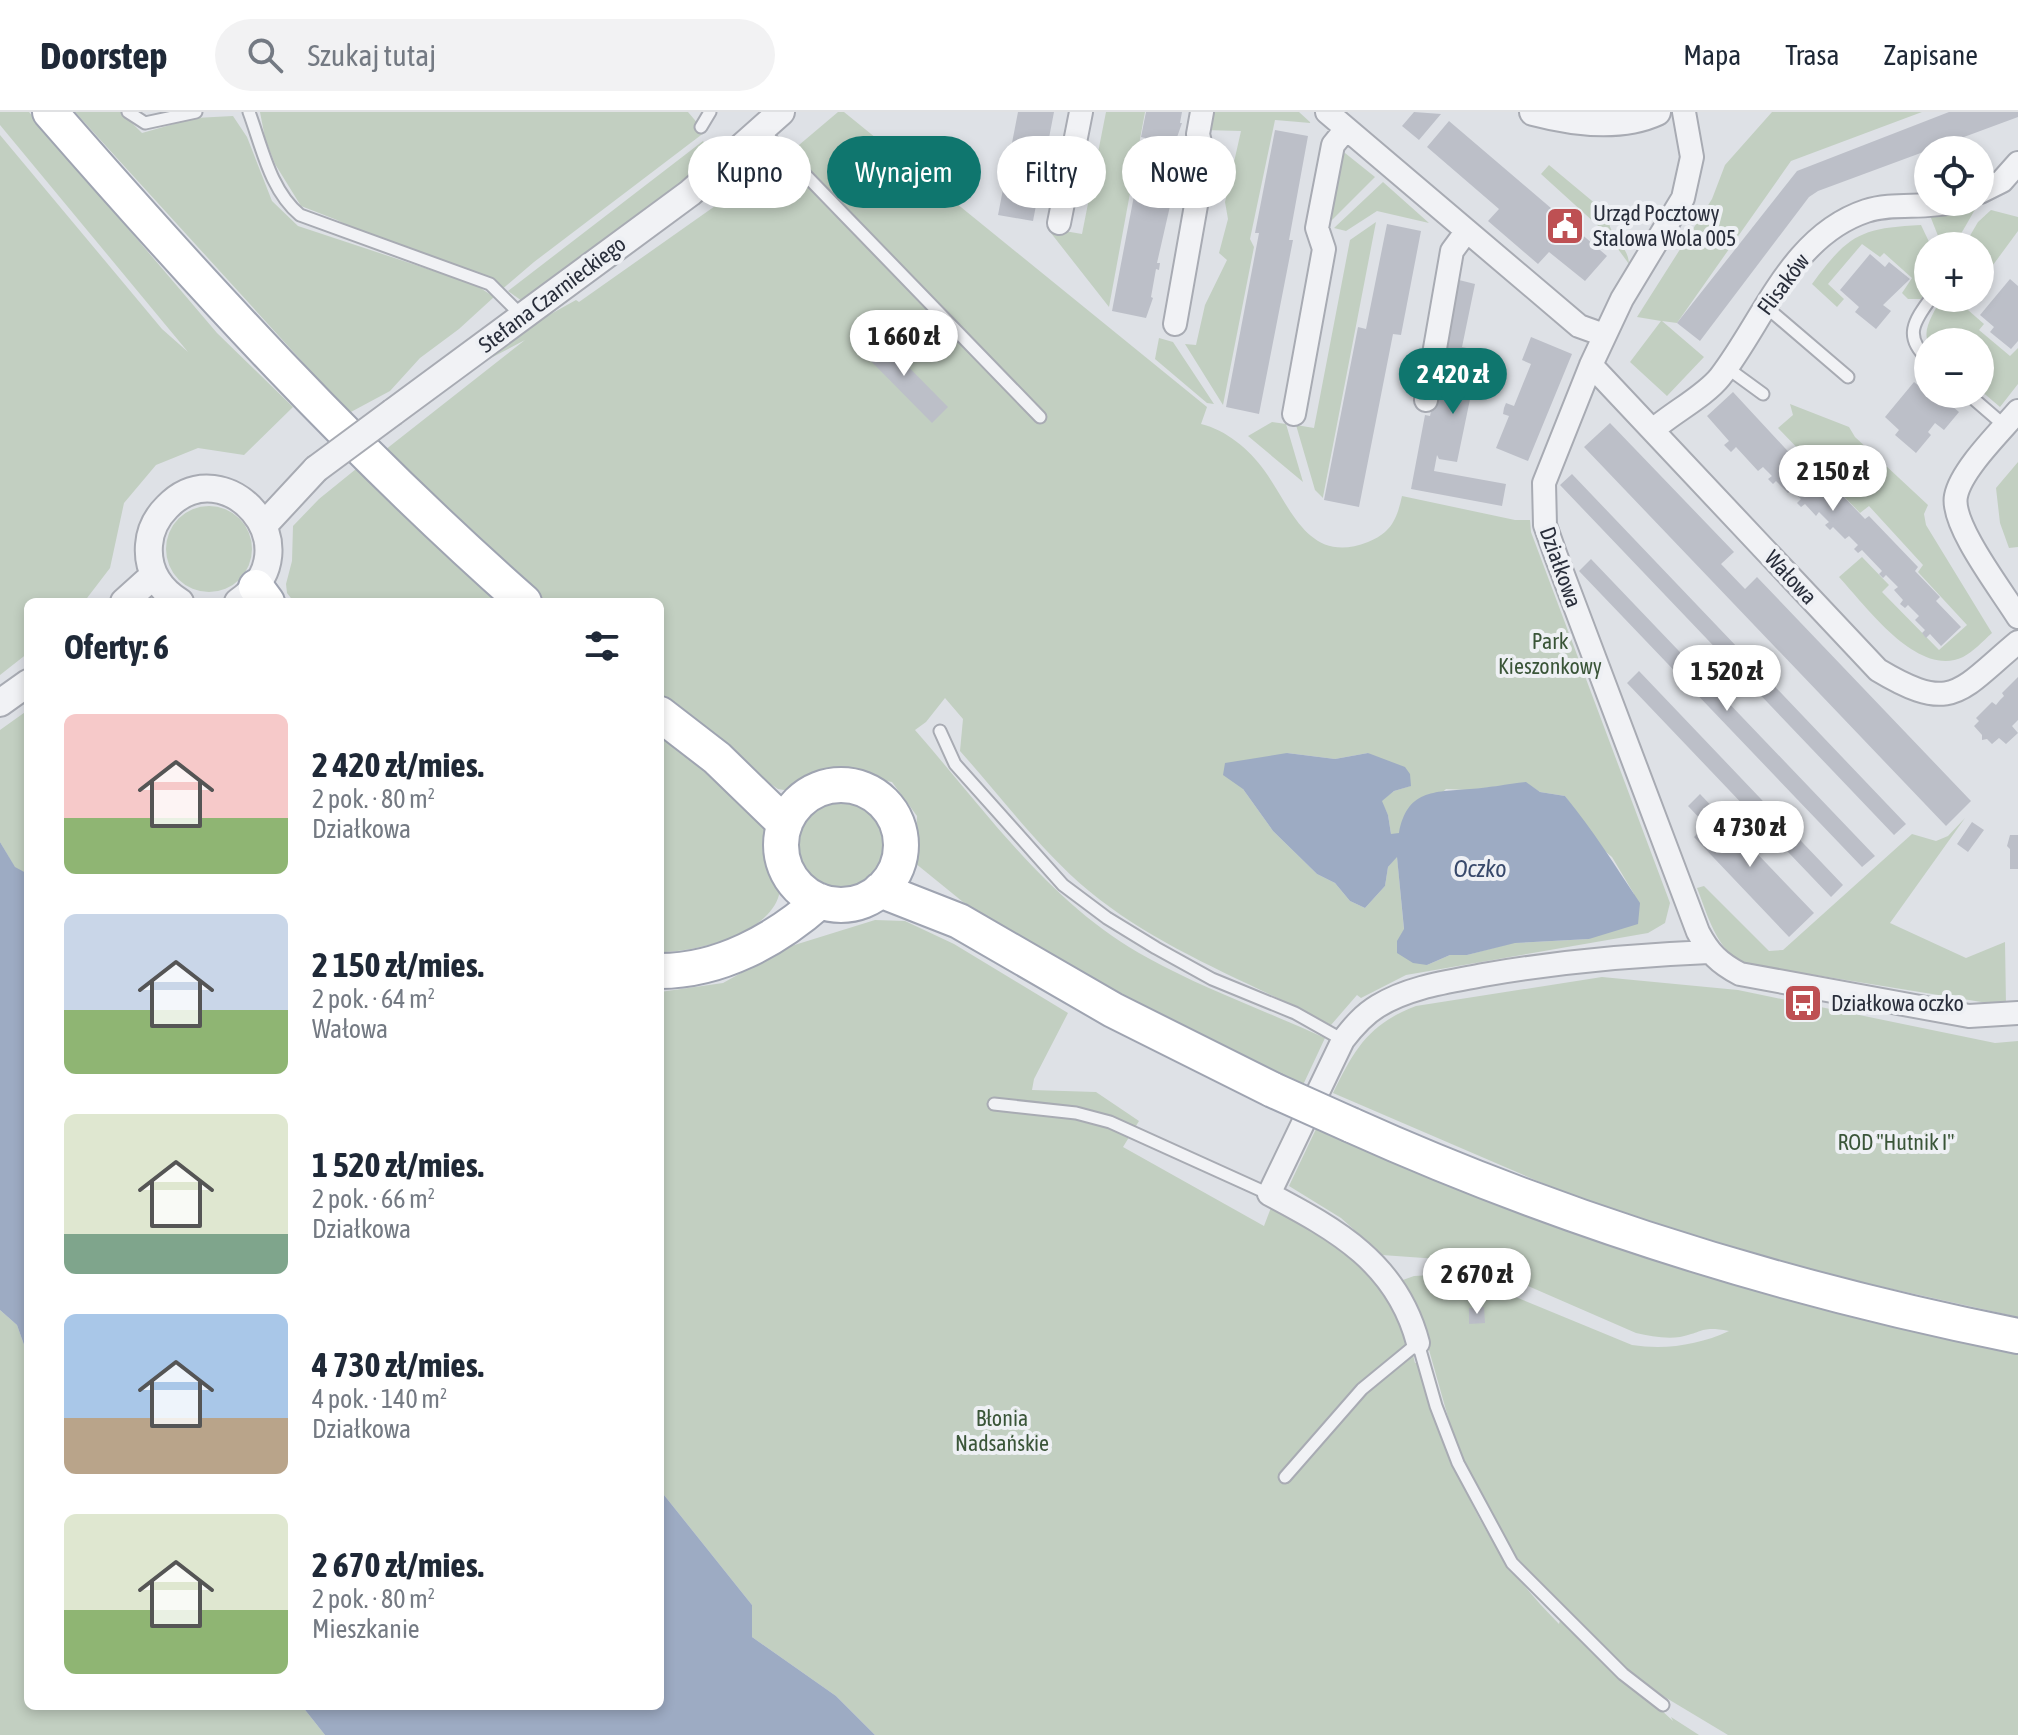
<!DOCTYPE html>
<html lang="pl">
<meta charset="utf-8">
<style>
:root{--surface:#fff;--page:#f2f2f3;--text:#1f2937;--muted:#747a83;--line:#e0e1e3;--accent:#0f766e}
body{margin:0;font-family:"Asap Condensed",sans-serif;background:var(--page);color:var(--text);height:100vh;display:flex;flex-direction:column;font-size:30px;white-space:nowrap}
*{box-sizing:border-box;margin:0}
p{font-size:26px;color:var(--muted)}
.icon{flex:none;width:44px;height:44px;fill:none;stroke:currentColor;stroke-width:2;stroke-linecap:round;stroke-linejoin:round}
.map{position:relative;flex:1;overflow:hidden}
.details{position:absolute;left:24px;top:486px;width:640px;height:1112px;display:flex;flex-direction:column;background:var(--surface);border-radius:12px;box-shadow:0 4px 12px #0003}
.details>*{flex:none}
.guide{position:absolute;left:688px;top:24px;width:760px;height:72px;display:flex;gap:16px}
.buttons{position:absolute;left:1914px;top:24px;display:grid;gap:16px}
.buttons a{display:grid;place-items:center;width:80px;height:80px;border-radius:50%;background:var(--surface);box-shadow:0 4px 12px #0003;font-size:40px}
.price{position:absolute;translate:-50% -68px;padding:0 18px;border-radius:28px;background:#fff;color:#222;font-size:26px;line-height:52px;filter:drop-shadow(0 2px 4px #0008)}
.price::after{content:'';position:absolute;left:50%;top:48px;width:24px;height:18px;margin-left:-12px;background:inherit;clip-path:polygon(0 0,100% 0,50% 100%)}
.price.selected{background:var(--accent);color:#fff}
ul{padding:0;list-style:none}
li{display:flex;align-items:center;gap:24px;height:200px;padding:0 40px}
li span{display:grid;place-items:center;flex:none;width:224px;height:160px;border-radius:12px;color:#555}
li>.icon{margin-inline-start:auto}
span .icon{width:96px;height:96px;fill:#fffc;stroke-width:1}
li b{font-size:34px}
h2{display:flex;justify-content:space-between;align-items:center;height:96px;padding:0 40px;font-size:34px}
.pill{padding:0 28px;border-radius:36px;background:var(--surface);box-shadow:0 4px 12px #0003;font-size:28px;line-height:72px}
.pill.selected{background:var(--accent);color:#fff}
header{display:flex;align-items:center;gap:48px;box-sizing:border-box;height:112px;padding:0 40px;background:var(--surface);border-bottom:2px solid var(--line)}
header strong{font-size:38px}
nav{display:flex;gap:44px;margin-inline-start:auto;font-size:28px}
.search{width:560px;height:72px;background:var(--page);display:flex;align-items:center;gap:20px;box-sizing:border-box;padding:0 28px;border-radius:44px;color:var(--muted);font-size:30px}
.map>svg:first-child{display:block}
.green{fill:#c2cfc1;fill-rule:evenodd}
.water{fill:#9dabc3}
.building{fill:#bcbfc8}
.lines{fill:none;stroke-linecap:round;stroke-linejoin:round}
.service-casing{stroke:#a8abb3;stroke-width:15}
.minor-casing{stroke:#a8abb3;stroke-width:26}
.tertiary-casing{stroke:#a8abb3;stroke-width:30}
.primary-casing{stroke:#9fa4b1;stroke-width:38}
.service{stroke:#f1f2f5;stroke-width:11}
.minor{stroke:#f1f2f5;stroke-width:22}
.tertiary{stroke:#f1f2f5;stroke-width:26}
.primary{stroke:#fff;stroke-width:34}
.tertiary-bridge-casing{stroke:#a8abb3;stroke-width:30;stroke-linecap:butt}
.primary-bridge-casing{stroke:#9fa4b1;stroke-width:38;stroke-linecap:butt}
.tertiary-bridge{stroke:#f1f2f5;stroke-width:26}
.primary-bridge{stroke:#fff;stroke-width:34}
.labels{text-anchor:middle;stroke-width:8;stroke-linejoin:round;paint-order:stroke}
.poi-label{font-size:22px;fill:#292e3b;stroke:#eef0f4;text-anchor:start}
.street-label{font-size:22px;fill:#292e3b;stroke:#eef0f4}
.park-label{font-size:22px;fill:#3a5538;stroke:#eef0f4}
.water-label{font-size:24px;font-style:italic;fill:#38496b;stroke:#eef0f4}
</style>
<header>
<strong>Doorstep</strong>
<div class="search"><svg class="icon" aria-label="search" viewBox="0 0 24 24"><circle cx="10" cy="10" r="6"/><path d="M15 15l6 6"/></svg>Szukaj tutaj</div>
<nav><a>Mapa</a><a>Trasa</a><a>Zapisane</a></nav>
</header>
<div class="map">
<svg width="2018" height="1623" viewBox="0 0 2018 1623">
<rect width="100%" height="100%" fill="#dee1e6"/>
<path class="green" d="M0,0H29L217,221L293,295L244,343L198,336L156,353L124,391L110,456L84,490H28V541L0,563V23L162,217L188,240L0,13Z
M75,0H121L142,21L195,6L233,4L247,25L272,89L298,114L476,173L494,185L459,217L420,246L390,279L349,301Z
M260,0H688L705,20L534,150L500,179L385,133L337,108L301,94L275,52L265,26Z
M838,0H844L1207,295L1201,312C1226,318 1249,337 1264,358C1291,395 1308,454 1368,430C1391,421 1397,407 1402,384L1515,408H1530L1531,420L1670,791L1665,811L1648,821L1406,863L1361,886L1357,883L1331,913C1251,870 1160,838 1089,779C1041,739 1002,686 960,639L963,607L945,586L926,610L915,618C985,698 1052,795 1148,846C1204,877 1266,899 1325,926L1303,973L1144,896L963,790L915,751L917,704L892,670L864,665L854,675L831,674L809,682L778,677L660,597V490H536L371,349L525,228L487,248L407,304L520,219L576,188L579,190L786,44ZM1287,641L1335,647L1368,641L1410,674L1394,679L1381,689L1388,703L1391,722H1399L1446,677L1468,678L1526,671L1540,680L1565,684L1600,735L1612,745L1634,782L1589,827L1512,831L1467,843H1450L1427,853L1398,829L1404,818L1397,744L1388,755L1385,774L1365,796L1350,789L1335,771L1317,762L1273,719L1243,677Z
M1106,0H1145L1109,195L1047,116L1082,122Z
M1207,0H1299L1311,11L1275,8L1250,127L1254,135L1223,293L1185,232L1196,233L1205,193L1227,148L1219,141L1228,107L1225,90L1241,19L1204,18Z
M1772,0H1922L1791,49L1677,211L1662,209L1704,245L1667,284L1630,250L1661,209L1637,205L1712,87L1725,53Z
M703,29L714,45L709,51L522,189L508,179Z
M1345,41L1375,65L1325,115L1338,44Z
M1549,53L1609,103C1606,124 1628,131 1629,152L1607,122L1541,62Z
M1383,70L1429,111L1377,99L1346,119L1334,116Z
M1977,94L1954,134H1942L1929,101Z
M1991,98L2018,105V119L1993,153L1980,155V134H1964L1978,110Z
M1376,110L1323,385V386L1315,378L1296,313L1314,316L1350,128Z
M1921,113L1931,134H1928V176L1921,187H1908L1902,181L1912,166L1884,141L1880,145L1862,132L1828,172L1844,187L1837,195L1812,172C1848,123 1860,116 1921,113Z
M1941,186H1978L1968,198L1984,212L1979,218L2010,244L2018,236V272L2000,295L1980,278V230H1928C1922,216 1935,200 1941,186Z
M1159,226L1173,230L1214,292L1207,291L1155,247Z
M1790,292L1849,315L1855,325L1928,393L1924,402L1926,413L1992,521C1983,529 1973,540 1963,545C1918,567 1865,493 1839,465L1862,445L1889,473L1882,480L1939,538L1967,513L1918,460L1923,453L1869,394L1860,401L1778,316L1793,303Z
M1272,310L1286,312L1303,370L1248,324Z
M2018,350V435L2009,436L2000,411L1996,376Z
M356,357L499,490H294L287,481L286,472L292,449L293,414L319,387Z
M166 437a43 43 0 1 1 86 0a43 43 0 1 1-86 0Z
M28,598V762L15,756L0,730V618Z
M660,623L763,697C773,714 771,728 774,746C776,758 782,770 779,783C768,823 695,840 660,840Z
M798 733a43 43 0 1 1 86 0a43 43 0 1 1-86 0Z
M1965,706L1890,811L1966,846L2005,830L2006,894L1741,851C1715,833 1708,804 1697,776L1704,774L1769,839L1783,838L1912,722L1936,729L1948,724Z
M875,808L905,809L954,832L1068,901L1034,967L1032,978L1096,980L1139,1009L1123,1035L1264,1114L1272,1093C1323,1120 1372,1152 1401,1204C1409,1217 1411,1236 1415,1251H1419C1455,1358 1476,1429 1559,1512L1561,1505L1673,1609L1671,1605L1699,1623H875L836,1584L752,1525V1493L660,1378V880L723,871L788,835Z
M1602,865L1738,878L1995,931L2018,929V1205L1744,1144L1584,1089L1333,981C1355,936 1369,912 1416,894Z
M1316,1017L1533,1099L2018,1237V1623H1728L1663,1584L1624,1555L1565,1499L1513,1441L1457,1337L1418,1199L1400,1169L1414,1164L1433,1163L1472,1167L1632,1233C1666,1238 1699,1233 1729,1219C1700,1214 1705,1220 1680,1225C1665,1227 1650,1224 1636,1221L1491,1158L1452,1148L1382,1143L1341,1106L1289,1074Z
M0,1198L17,1213L28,1244V1594H302L325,1623H0Z"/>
<path class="water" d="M1287,641L1335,647L1368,641L1405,655L1410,662L1411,674L1394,679L1382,689L1388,703L1391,722L1399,721C1407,678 1433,680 1470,677C1488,676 1507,672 1526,670L1540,680L1565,684C1593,718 1616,755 1640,791L1638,812L1589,827L1515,831L1467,843H1450L1427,853L1413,851L1397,841V829L1404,817L1397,745L1388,755L1385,774L1365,796L1350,789L1335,771L1317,762L1273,719L1243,677L1223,663L1225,651Z
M0,730L15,755L28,762V1244L17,1213L0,1198Z
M660,1378L752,1493V1525L836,1584L875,1623H325L302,1594H660Z"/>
<path class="building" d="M1018,0H1054L1033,109L998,103Z
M1146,0H1182L1180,11H1182L1175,31L1180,32L1177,46H1180L1178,55L1176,54L1170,81H1173L1157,151H1160L1159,158L1156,157L1151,185L1153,186L1146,206L1112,199L1145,26L1141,25Z
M1414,0L1441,2L1419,28L1402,14Z
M1949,0H2018V5L1818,79L1809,85L1700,229L1677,211L1797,59Z
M1449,9L1607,144L1585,169L1549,140L1538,152L1488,109L1499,97L1427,35Z
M1275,18L1308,24L1289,128H1293L1259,302L1226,295L1259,121H1255Z
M1387,112L1421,119L1401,223L1393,222L1359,395L1324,388L1358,215L1366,217Z
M1870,142L1885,155L1889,150L1910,167L1883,193L1891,199L1876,217L1855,200L1859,195L1840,178Z
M2010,167L2018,174V229L2011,237L1990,220L1994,215L1980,203Z
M1459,168L1475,172L1462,235L1480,239L1457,350L1439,347L1437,343L1434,359L1506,372L1502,394L1411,377L1425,303L1430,304Z
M875,221L948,295L932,311L859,237Z
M1531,225L1572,242L1528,349L1496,336L1509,304L1503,302L1504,296L1506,291L1514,294L1531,252L1522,248Z
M1914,270L1934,286L1938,282L1959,300L1944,318L1935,311L1928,320L1931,323L1916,341L1895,323L1899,318L1885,305Z
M1733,280L1808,361L1812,358L1837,385L1840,381L1865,407L1869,404L1918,455L1915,459L1940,485L1936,489L1961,515L1941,534L1930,522L1926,526L1922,521L1925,518L1915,508L1919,504L1908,493L1905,496L1900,492L1903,488L1894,478L1898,475L1886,463L1883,466L1879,462L1882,459L1862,438L1858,441L1854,437L1858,433L1849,424L1845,427L1833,415L1830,418L1825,413L1829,410L1819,400L1816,404L1805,392L1801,395L1797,391L1801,387L1791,378L1788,381L1776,369L1773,372L1768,367L1772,364L1763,355L1758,359L1736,335L1731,340L1724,333L1729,329L1707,304Z
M1610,311L1734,440L1721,452L1745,477L1757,465L1971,689L1946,714L1584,335Z
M1572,362L1906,712L1894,723L1560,373Z
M1591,447L1875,744L1862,755L1579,459Z
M1639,559L1843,773L1831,785L1627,571Z
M2018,565V608L2012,614L2018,621L2006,632L1999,626L1992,632L1987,627L1982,628V623L1974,614L1979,609L1976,606L1992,590L1996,593L2000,588L2004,584L2002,581Z
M1700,682L1814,801L1789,825L1694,725L1706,713L1688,694Z
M1972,710L1984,718L1968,740L1957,732Z
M2010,723H2018V757H2010V737L2007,734Z
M1484,1195L1485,1211L1469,1212V1196Z"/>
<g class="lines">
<g class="service-casing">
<path id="service" d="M128,0L145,11L196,0
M249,0C262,35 270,78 300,103L490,172L522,204
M701,15L710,0
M762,18L1040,305
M1765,194L1848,265
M1928,247C1903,225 1914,209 1931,186
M1726,255L1763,282
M1968,282L2005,314
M940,619L955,652L1063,773L1107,806L1156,836L1212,867L1295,901L1343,928
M994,992L1076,1001L1110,1010L1269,1082
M1285,1365L1362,1277L1418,1231L1436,1294L1458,1351L1512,1451L1623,1562L1663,1593"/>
</g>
<g class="minor-casing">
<path id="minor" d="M1327,0L1579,214L1604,223
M1684,0L1692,45L1683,86L1622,187L1591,253L1544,371L1545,413L1556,444L1698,820C1709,841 1719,851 1740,862L1969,904L2018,901
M1980,80L2002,69L2018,51
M1059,111L1081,0
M1175,212L1204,48L1198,22L1202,0
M1591,253L1878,558C1953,603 1959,579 2018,530
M1426,288L1452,139L1466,120
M2018,299C2000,320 1961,358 1956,384C1950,412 2002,479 2018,505
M1294,302L1324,137L1317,116L1333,33L1346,17
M1653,318C1672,301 1705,284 1720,265C1764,208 1791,124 1866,99C1893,90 1924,97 1951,90
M1418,1231C1397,1151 1337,1118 1269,1082L1343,928C1353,915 1363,903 1378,894C1409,875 1447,870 1483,863C1558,850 1633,843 1709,840"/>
</g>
<g class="tertiary-casing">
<path id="tertiary" d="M1533,0C1571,10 1620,17 1657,0
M393,300L690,81L781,0
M264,413L316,357
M124,490L154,463
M180,490C159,477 147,458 149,433C150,418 156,406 167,395C224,335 317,435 238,490
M0,591L28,571"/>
</g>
<g class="primary-casing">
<path id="primary" d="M50,0C200,172 353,339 524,490
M256,475L267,490
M660,602L717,646L785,712
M781 733a60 60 0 1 1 120 0a60 60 0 1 1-120 0Z
M880,778L959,809L1113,898L1273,978
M660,859C720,859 776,828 820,789
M1351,1013C1564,1109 1789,1178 2018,1224"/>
</g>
<use href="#service" class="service"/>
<use href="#minor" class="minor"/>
<use href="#tertiary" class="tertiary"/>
<use href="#primary" class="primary"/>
<g class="tertiary-bridge-casing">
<path id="tertiary-bridge" d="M316,357L393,300"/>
</g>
<g class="primary-bridge-casing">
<path id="primary-bridge" d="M1273,978L1351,1013"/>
</g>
<use href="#tertiary-bridge" class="tertiary-bridge"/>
<use href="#primary-bridge" class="primary-bridge"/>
</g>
<defs>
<g id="civic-square" transform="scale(2)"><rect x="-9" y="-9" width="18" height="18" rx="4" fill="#be5053" stroke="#eef0f4"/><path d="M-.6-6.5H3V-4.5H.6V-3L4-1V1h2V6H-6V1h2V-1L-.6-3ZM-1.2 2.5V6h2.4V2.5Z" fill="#fff"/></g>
<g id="bus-square" transform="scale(2)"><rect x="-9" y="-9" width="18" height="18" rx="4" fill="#be5053" stroke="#eef0f4"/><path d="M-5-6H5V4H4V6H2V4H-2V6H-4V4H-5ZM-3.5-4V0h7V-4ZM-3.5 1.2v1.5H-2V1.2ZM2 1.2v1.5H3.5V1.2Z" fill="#fff"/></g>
</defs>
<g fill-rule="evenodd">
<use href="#civic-square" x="1565" y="114"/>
<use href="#bus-square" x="1803" y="891"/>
</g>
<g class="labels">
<g class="poi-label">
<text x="1593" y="109">Urząd Pocztowy<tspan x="1593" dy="25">Stalowa Wola 005</tspan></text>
<text x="1831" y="899">Działkowa oczko</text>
</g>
<g class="street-label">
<text transform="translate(1783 172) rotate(-53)" y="8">Flisaków</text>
<text transform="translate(552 182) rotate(-37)" y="8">Stefana Czarnieckiego</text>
<text transform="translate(1561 455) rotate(70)" y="8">Działkowa</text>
<text transform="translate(1791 465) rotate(47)" y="8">Wałowa</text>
</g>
<g class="park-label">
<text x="1550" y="537">Park<tspan x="1550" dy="25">Kieszonkowy</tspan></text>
<text x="1896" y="1038">ROD "Hutnik I"</text>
<text x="1002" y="1314">Błonia<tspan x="1002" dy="25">Nadsańskie</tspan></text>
</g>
<g class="water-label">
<text x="1480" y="765">Oczko</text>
</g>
</g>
</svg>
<div class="buttons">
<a><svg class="icon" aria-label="locate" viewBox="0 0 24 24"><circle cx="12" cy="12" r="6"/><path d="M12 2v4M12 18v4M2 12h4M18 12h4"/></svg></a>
<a>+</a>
<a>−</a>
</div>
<b class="price" style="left:904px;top:266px">1 660 zł</b>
<b class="price selected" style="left:1453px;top:304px">2 420 zł</b>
<b class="price" style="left:1833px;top:401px">2 150 zł</b>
<b class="price" style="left:1727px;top:601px">1 520 zł</b>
<b class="price" style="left:1750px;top:757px">4 730 zł</b>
<b class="price" style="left:1477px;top:1204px">2 670 zł</b>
<div class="guide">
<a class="pill">Kupno</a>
<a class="pill selected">Wynajem</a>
<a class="pill">Filtry</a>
<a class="pill">Nowe</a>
</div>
<section class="details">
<h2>Oferty: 6<svg class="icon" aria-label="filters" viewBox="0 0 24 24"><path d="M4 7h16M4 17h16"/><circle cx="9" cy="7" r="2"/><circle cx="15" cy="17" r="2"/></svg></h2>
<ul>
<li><span style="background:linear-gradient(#f6c9c9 65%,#8fb573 0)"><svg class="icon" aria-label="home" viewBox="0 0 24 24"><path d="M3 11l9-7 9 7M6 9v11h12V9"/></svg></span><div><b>2 420 zł/mies.</b><p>2 pok. · 80 m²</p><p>Działkowa</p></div></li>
<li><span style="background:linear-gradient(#c9d6e8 60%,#8fb573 0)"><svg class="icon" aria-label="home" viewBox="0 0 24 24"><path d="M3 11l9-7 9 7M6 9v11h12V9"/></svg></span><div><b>2 150 zł/mies.</b><p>2 pok. · 64 m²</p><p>Wałowa</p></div></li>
<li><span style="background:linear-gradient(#dfe7d0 75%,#7fa58c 0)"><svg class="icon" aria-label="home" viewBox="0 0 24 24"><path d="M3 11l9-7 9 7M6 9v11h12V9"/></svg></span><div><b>1 520 zł/mies.</b><p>2 pok. · 66 m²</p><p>Działkowa</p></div></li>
<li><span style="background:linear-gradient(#a9c7e8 65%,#b9a48a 0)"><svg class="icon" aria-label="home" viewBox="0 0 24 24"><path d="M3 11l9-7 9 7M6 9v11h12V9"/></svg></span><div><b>4 730 zł/mies.</b><p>4 pok. · 140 m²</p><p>Działkowa</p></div></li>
<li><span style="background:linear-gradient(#dfe7d0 60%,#8fb573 0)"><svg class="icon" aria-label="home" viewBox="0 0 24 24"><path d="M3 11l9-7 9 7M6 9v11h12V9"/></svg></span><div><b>2 670 zł/mies.</b><p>2 pok. · 80 m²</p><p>Mieszkanie</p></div></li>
</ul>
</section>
</div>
